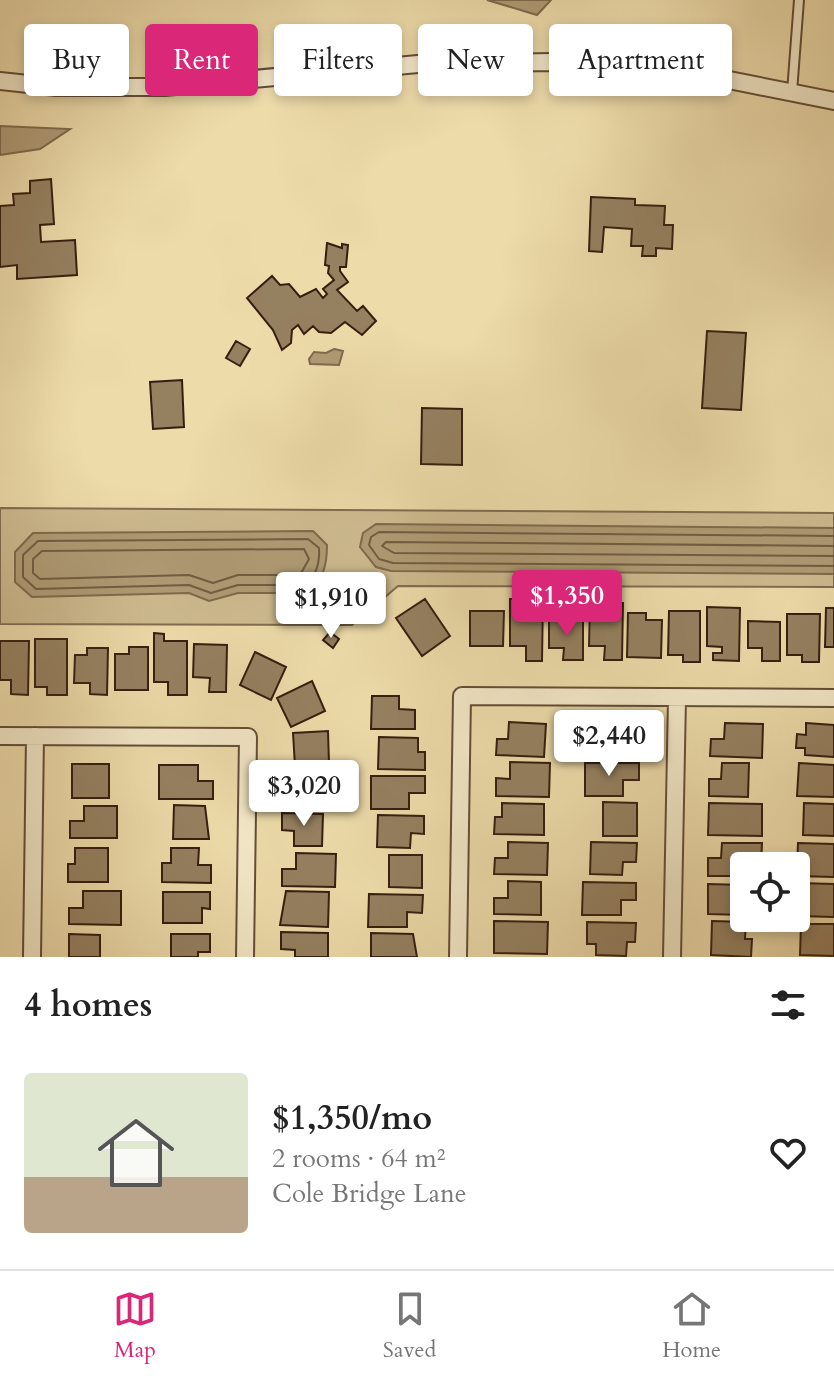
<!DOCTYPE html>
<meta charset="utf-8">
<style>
:root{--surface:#fff;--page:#f6f6f6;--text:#222;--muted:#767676;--line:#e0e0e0;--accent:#db2777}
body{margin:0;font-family:Cardo,serif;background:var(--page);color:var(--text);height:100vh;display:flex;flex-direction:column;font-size:30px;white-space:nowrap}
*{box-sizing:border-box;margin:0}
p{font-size:26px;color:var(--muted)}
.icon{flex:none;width:44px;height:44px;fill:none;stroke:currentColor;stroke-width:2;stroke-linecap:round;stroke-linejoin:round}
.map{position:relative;height:957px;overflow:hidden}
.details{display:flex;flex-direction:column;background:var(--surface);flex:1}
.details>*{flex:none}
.top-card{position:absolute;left:24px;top:24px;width:786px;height:72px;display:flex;gap:16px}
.tools{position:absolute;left:730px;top:852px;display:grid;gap:16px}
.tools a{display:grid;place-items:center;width:80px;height:80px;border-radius:8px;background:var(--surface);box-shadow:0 4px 12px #0003;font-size:40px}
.price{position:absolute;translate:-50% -68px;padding:0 18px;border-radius:8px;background:#fff;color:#222;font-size:26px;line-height:52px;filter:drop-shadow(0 2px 4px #0008)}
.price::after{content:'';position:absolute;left:50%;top:48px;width:24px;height:18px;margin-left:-12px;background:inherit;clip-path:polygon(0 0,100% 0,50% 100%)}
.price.current{background:var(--accent);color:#fff}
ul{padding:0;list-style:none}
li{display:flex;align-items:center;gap:24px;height:200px;padding:0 24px}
li span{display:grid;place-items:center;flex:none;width:224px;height:160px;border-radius:8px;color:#555}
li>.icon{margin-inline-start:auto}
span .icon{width:96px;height:96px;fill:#fffc;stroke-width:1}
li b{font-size:34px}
h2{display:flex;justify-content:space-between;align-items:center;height:96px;padding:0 24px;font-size:34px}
.chip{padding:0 28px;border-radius:8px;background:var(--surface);box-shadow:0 4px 12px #0003;font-size:28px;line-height:72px}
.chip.current{background:var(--accent);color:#fff}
.tabs{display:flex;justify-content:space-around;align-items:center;height:112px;border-top:2px solid var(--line);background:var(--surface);font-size:22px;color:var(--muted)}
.tabs a{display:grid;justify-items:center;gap:4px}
.tabs .current{color:var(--accent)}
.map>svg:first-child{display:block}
.green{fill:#cebb90;stroke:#826c50;stroke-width:2}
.water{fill:#af9b75;stroke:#7f694c;stroke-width:2}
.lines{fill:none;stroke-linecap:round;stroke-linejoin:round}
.shore{stroke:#725c42;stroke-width:2}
.building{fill:#958060;stroke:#361e0f;stroke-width:2}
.lane-casing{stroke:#644d36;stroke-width:12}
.street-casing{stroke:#644d36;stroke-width:20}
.lane{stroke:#f3e8c8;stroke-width:8}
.street{stroke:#f3e8c8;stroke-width:16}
</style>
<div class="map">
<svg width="834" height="957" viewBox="0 0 834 957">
<rect width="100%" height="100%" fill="#eddbaa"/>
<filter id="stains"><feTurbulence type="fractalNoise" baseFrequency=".0025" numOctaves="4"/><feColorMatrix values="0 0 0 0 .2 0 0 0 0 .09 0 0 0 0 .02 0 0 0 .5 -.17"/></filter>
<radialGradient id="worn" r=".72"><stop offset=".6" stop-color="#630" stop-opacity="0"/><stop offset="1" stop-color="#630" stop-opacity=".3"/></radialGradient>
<path class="green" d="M0,508L834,513V587L398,586L352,625L0,624Z"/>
<path class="water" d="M487,0H551L537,15Z
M0,126L70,129L40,149L0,155Z
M334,349L343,351L339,365L310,364L309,359L314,352L326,353Z
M376,524L834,528V574L391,571L376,567L360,547L363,533Z
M313,531L327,545C327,566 323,578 310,593H238L209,601L189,593L32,597L15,582V552L33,533Z"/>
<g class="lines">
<path class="shore" d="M834,536L379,532L371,537L369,545L379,559L393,563L834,566
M308,539L319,548C320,563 316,576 305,585H238L211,593L189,585L36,589L23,577V555L38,541Z
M834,546L386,542L382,546L394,553L834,556
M304,549L309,559L300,575H238L213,583L189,575L40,579L33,573V559L42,551Z"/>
</g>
<path class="building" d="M51,179L54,224L40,225L41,242L75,240L77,275L17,279V265L0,267V206L14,205L13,194L30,193V181Z
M591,197L635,199V205L665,206L664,225H673L672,249L656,248V256H642L643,246H631L632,229L604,227L602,252L589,251Z
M327,243L342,248V244L348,245L346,267H340V271L348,282L337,290L357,311L363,306L376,321L362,335L345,322L331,333L319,332L313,326L304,334L298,325L292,330L291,343L282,350L273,330L247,298L272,276L280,285L289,284L300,297L316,289L323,298L327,294L323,289L334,280L328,273L329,266L325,265Z
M707,331L746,333L741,410L702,408Z
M236,341L250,349L240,366L226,358Z
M182,380L184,427L153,429L150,382Z
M422,408L462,409V465L421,464Z
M425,599L450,636L422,656L396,618Z
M510,599H543L542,661H526V646H510Z
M590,603H623L622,660H604L605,646H589Z
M707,607L740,608L739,661L713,660V653H722V647L707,646Z
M826,608H834V647H825Z
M470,611H504L503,646H470Z
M669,611H700V662H683V655H668Z
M628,613H646V620H662L661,658L627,657Z
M787,614H820L819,662H802V655H787Z
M549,620H583V660H563L564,648H549Z
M748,621L780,622V661H762V648H748Z
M330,632L339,639L333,648L323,640Z
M154,633L164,634V641H187V695H168V682H154Z
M35,639H67V695H47V687H35Z
M0,641H29L28,695L11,694V680H0Z
M194,644L227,645L226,692H209L210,678L193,677Z
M129,647H148V690H115V654H129Z
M87,648H108L107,695L90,694V683H74L75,655H87Z
M255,652L286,667L271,700L240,685Z
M312,681L325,711L291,727L277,698Z
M372,696H399V709L415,710V729H371Z
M509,722L546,724L544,757L496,755L497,739H508Z
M593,723H626L625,739H639V757L592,756Z
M725,723L763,724L762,758L710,756L711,739H724Z
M806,723L834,725V757L805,755V748H796L797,734L806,735Z
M328,731L329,764L295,766L293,733Z
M379,737L418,738V752H425V770L378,769Z
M510,762L550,763L549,797L496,796V778L510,779Z
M585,763H639V780H623V796H585Z
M722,763H749L748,797L709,796V779H721Z
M799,763L834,765V797L797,796Z
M72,764H109V798H72Z
M159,765H198V781H213V799H159Z
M298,773L339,775L338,797L331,796L330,808L282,806L283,789L297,790Z
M371,776H425V793H409V809H371Z
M603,802L637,803V836H603Z
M502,803L544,804V835L494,834L495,817H502Z
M709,803L762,804V836L708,835Z
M804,803L834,804V836L803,835Z
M174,805L205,806L209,839H173Z
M84,806H117V838H70V821H84Z
M282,813L323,814L322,846H294V831L282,830Z
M378,815L424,816V834L411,833L410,848L377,847Z
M508,842L548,843L547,875L494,874L495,858H508Z
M591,842L637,843L636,862H623L622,875L590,874Z
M722,843H762L761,866H744V876H708V858H721Z
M798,843L834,844V877L796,876V866H789H797Z
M75,848H108V882H68V864H75Z
M171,848H199L198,865H211V883L162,882V863H171Z
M296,853L336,854L335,887L282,886V869H296Z
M389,855H422V888L389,887Z
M508,881L541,882V915L494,914V898H508Z
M583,882L636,883V900H621V915H582Z
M798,883L834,884V917L798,916Z
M708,884L744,885V915L708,914Z
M83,891H121V925L69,924V908H83Z
M286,891L329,892L328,927L280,925Z
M163,892H210V909L202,908V923H163Z
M369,894L423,895L422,913L407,912V927H368Z
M494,921L548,922L547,954L494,953Z
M712,921L746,922L745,939H752L751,957L711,955Z
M587,922L636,923L635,942H627L626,956L596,955V944H587Z
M801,924H834V956L800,955Z
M281,932L328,933V957H295V950L281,949Z
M371,933L413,934L417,957H371Z
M69,934L100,935V957H69Z
M171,934H210V952H198V957H171Z"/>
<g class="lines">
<g class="lane-casing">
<path id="lane" d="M792,92L799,0"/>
</g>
<g class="street-casing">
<path id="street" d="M0,81L56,87H165L418,64L552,62L694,73L834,101
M0,736L248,737L245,957
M32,957L35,736
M458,957L462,696L834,698
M672,957L677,698"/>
</g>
<use href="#lane" class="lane"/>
<use href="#street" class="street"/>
</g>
<rect width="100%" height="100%" filter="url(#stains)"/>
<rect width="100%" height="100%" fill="url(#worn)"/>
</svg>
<div class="tools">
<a><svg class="icon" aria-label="locate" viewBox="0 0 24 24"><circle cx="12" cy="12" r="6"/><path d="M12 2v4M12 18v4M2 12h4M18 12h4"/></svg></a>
</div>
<b class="price current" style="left:567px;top:638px">$1,350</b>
<b class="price" style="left:331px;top:640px">$1,910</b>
<b class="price" style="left:609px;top:778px">$2,440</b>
<b class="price" style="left:304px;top:828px">$3,020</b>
<div class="top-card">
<a class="chip">Buy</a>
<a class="chip current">Rent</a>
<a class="chip">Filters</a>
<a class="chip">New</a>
<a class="chip">Apartment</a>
</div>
</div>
<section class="details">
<h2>4 homes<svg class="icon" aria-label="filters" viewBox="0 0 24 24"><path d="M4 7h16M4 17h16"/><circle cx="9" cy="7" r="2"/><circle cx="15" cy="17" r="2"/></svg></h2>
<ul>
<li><span style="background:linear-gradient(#dfe7d0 65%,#b9a48a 0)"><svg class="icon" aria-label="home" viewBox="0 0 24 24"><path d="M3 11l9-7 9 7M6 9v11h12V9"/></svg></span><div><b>$1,350/mo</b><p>2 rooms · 64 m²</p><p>Cole Bridge Lane</p></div><svg class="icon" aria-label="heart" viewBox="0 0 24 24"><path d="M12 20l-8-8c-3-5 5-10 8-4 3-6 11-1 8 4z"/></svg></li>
</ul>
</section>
<nav class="tabs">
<a class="current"><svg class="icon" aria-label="map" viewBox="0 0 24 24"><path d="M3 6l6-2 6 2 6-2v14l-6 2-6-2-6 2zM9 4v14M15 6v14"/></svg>Map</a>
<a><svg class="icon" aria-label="saved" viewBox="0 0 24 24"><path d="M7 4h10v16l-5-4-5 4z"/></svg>Saved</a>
<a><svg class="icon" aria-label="home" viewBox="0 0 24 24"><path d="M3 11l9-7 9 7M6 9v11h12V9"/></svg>Home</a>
</nav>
